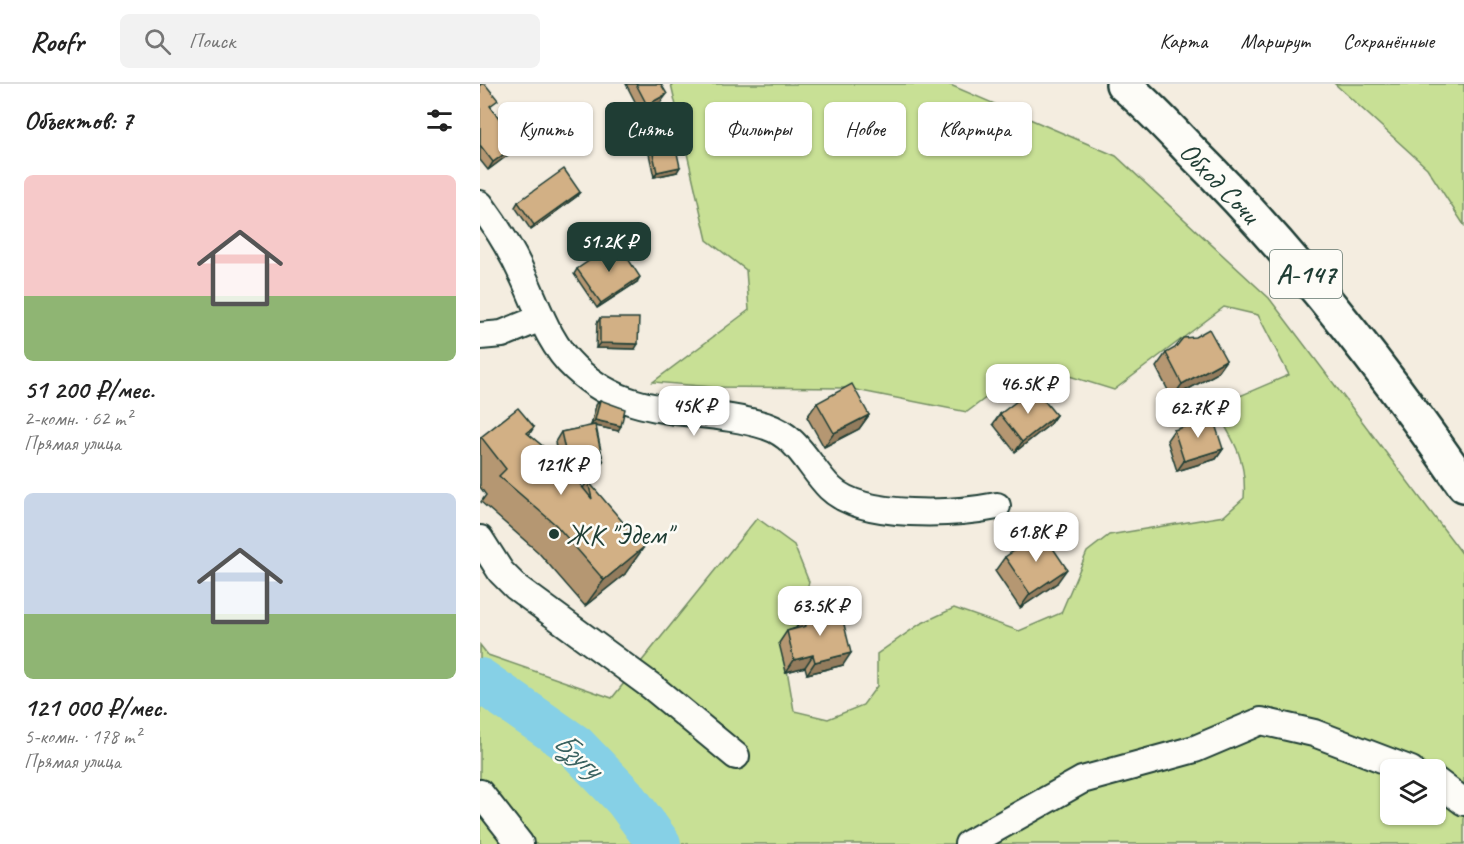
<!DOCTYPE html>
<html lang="ru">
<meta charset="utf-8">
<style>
:root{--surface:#fff;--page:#f2f2f2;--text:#222;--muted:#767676;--line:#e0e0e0;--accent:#1f3d34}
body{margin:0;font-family:Caveat,sans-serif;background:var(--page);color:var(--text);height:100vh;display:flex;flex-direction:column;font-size:22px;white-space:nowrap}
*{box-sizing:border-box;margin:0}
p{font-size:20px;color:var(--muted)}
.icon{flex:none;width:33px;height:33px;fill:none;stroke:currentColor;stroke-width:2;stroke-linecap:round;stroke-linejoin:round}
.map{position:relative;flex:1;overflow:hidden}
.panel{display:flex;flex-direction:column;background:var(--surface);width:480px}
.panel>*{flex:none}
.hud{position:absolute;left:18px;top:18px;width:570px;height:54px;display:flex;gap:12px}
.controls{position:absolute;left:900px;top:675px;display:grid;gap:12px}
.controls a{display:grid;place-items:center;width:66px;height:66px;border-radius:9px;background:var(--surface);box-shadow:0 2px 4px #0004;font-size:30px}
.price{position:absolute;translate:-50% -51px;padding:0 14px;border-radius:12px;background:#fff;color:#222;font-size:20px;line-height:39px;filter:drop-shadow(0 2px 3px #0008)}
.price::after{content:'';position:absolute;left:50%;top:36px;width:18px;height:14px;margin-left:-9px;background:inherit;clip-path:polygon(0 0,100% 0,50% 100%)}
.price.on{background:var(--accent);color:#fff}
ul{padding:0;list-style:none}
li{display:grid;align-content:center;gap:12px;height:318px;padding:0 24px}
li span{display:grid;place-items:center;height:186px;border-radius:9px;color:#555}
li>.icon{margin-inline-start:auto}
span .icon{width:108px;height:108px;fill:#fffc;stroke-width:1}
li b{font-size:26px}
h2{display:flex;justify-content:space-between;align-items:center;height:72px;padding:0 24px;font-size:26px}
.tag{padding:0 21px;border-radius:9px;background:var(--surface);box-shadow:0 2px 4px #0004;font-size:21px;line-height:54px}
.tag.on{background:var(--accent);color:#fff}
header{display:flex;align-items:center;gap:36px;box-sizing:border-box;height:84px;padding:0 30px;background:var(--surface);border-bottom:2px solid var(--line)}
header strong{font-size:28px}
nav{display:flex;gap:33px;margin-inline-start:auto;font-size:21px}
.search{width:420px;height:54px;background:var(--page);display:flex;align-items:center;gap:15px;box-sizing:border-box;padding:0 21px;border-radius:9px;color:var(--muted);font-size:22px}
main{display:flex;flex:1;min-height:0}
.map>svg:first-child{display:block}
.green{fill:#c8e095;stroke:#748e64;stroke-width:1.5;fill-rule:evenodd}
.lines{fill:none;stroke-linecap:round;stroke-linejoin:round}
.river{stroke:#86d0e6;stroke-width:44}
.minor-casing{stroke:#1f3d34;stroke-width:30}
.highway-casing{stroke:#1f3d34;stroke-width:38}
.minor{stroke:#fdfcf7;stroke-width:26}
.highway{stroke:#fdfcf7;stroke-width:33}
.wall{fill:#b59772;stroke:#1f3d34;stroke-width:1.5}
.shaded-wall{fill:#937b5d;stroke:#1f3d34;stroke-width:1.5}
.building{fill:#d2b085;stroke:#1f3d34;stroke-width:1.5}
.poi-dot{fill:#1f3d34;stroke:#fdfcf7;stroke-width:2}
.labels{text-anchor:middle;stroke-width:5;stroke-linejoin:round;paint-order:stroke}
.shield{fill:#fdfcf7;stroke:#62766e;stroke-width:1.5}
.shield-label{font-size:27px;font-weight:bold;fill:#1f3d34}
.street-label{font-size:28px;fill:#1f3d34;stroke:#fdfcf7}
.poi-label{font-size:28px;fill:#1f3d34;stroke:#fdfcf7;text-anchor:start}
.water-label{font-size:30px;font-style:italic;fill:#396260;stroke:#fdfcf7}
</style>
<header>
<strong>Roofr</strong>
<div class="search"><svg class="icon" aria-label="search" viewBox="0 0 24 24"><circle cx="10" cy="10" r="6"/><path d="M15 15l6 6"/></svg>Поиск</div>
<nav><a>Карта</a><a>Маршрут</a><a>Сохранённые</a></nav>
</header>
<main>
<section class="panel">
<h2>Объектов: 7<svg class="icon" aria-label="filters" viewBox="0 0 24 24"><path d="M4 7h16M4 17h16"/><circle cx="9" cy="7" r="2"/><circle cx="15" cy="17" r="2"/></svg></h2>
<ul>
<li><span style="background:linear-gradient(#f6c9c9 65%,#8fb573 0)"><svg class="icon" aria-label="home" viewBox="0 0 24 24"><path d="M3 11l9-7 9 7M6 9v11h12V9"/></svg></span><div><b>51 200 ₽/мес.</b><p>2-комн. · 62 m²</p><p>Прямая улица</p></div></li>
<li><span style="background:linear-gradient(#c9d6e8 65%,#8fb573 0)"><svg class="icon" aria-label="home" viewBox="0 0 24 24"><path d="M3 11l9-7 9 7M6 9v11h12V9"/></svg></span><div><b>121 000 ₽/мес.</b><p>5-комн. · 178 m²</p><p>Прямая улица</p></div></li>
</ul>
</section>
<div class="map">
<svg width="984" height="760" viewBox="0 0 984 760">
<rect width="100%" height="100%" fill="#f4ede0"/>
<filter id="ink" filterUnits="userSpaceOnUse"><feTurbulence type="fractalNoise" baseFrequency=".0167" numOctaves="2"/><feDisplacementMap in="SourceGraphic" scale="12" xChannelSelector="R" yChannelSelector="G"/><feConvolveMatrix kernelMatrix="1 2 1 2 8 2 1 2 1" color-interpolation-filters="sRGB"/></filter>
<g filter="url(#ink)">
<path class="green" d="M191,0H468L636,72L789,214L984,472V760H0V561L8,571L132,614L277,434L314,461L329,498L306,580L314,627L348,635L383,621L397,602V570L440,540L474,524L539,547L581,529L607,468L629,451L744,432L764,414C767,374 753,356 734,323L809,291L778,231L744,223L634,306L570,286L535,292L487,328L366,304L232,303L173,298L269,226L266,186L227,156ZM910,686H956V730H910Z
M855,0H984V141L947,84Z"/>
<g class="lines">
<path class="river" d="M0,596L95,662L146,715L179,760"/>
<g class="minor-casing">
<path id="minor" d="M0,120C17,143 32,167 44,194C58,224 69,260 95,284C153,339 218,321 286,342C319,353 328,382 350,404C383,436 476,430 517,422
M0,252L22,250L61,234
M0,455L21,488L36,503L171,602L256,672
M956,697L984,718
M0,709L40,760
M488,760L602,696L715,665L781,637L834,649L931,686"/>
</g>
<g class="highway-casing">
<path id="highway" d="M643,0C667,20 689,44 711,67C814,169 902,282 984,401"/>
</g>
<use href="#minor" class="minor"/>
<use href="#highway" class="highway"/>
</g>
<path class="wall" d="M0,0L12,25L38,60L32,68L8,86L0,76Z
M146,0H181V18L161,29Z
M172,65L197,88L174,93L169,70Z
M96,113L51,146L35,123L38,118Z
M97,185L157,198L117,224L94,190Z
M120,234L155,265L116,264L117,239Z
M686,269L746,276L736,290L692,314L676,283Z
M120,316L138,347L116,342L123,377L116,387L93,392L103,404L108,397L145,490L105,522L58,468L1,418L6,411L0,403V355L1,353L54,343L49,351L78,375L75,358L81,348L113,342L111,341L116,321Z
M337,319L389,331L379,345L344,363L327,333Z
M520,330L576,331L569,341L535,368L513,340Z
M694,346L743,365L736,375L697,387L687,356Z
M525,473L577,499L540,524L515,487Z
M324,533L363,581L327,590L325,583L306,588L299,559L307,547L316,544Z"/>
<path class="shaded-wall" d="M187,10L181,18L161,29L167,21Z
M38,60L32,68L8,86L13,78Z
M200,83L197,88L174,93L177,88Z
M100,108L96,113L51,146L54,141Z
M160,193L157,198L117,224L121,219Z
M120,259L158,260L155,265L116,264Z
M746,276L736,290L692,314L702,300Z
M389,331L379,345L344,363L354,349Z
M576,331L569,341L535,368L542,358Z
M115,336L141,342L138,347L111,341Z
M743,365L736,375L697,387L704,377Z
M123,377L116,387L83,394L89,384Z
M164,463L145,490L105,522L124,496Z
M587,485L577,499L540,524L550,510Z
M371,569L363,581L327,590L335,578Z
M333,571L325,583L306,588L314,576Z"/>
<path class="building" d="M0,0H5L18,16L10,22L38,60L13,78L0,61Z
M156,0H181L187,10L167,21Z
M195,60L200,83L177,88L172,65Z
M84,85L100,108L54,141L38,118Z
M137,158L160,193L121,219L97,185Z
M120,234H159L158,260L120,259Z
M729,245L746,276L702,300L686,269L695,264L703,254L715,253Z
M372,300L389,331L354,349L337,319Z
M554,304L576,331L542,358L520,330Z
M120,316L145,325L141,342L115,336Z
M38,324L54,343L47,349L82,378L112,415L108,397L164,463L124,496L76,441L19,392L26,385L1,353Z
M733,334L743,365L704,377L694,346Z
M115,341L123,377L89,384L81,348Z
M562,448L587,485L550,510L525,473Z
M360,524L371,569L335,578L333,571L314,576L307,547L326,542L324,533Z"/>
</g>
<circle class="poi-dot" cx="74" cy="450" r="6"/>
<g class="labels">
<rect class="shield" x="790" y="166" width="72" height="48" rx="4.5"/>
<g class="shield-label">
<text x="826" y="199">А-147</text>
</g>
<g class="street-label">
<text transform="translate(740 98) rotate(46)" y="10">Обход Сочи</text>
</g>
<g class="poi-label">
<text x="86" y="460">ЖК "Эдем"</text>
</g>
<g class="water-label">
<text transform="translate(98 670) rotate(41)" y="10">Бзугу</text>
</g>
</g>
</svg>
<div class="controls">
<a><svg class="icon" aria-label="layers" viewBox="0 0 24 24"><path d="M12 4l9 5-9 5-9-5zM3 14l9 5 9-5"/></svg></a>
</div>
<b class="price on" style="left:129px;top:189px">51.2K ₽</b>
<b class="price" style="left:548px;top:331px">46.5K ₽</b>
<b class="price" style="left:214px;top:353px">45K ₽</b>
<b class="price" style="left:718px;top:355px">62.7K ₽</b>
<b class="price" style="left:81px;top:412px">121K ₽</b>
<b class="price" style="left:556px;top:479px">61.8K ₽</b>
<b class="price" style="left:340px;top:553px">63.5K ₽</b>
<div class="hud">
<a class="tag">Купить</a>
<a class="tag on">Снять</a>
<a class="tag">Фильтры</a>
<a class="tag">Новое</a>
<a class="tag">Квартира</a>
</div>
</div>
</main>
